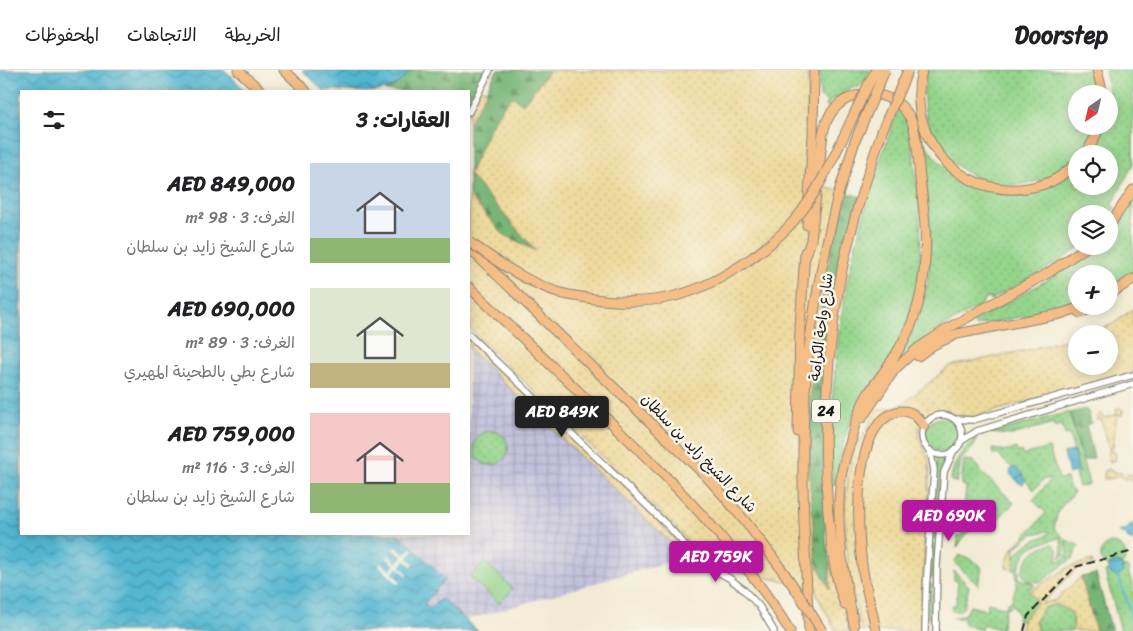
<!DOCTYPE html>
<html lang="ar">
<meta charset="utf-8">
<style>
:root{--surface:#fff;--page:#f2f2f2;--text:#202124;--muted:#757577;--line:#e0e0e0;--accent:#b5179e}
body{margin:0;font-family:Sriracha,"Playpen Sans Arabic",sans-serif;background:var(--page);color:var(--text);direction:rtl;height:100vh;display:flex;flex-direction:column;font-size:19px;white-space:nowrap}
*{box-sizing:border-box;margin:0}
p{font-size:16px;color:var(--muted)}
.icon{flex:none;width:28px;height:28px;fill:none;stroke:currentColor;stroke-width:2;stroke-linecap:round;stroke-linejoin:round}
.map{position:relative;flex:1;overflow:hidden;direction:ltr}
.drawer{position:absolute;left:20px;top:20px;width:450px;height:445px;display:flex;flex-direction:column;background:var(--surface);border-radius:0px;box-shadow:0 2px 12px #0003;direction:rtl}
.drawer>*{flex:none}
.needle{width:32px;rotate:214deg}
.buttons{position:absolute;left:1068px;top:15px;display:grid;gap:10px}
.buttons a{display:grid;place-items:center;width:50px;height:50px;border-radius:50%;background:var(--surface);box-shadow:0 2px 12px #0003;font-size:25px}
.price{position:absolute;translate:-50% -42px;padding:0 11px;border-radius:5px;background:var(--accent);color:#fff;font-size:16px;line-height:32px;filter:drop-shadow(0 1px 2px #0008)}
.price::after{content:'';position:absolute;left:50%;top:30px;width:15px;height:11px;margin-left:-8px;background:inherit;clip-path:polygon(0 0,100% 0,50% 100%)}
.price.selected{background:#222;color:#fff}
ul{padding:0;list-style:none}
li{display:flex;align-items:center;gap:15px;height:125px;padding:0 20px}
li span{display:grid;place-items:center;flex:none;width:140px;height:100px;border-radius:0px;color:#555}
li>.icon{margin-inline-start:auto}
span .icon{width:60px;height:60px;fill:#fffc;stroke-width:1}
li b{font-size:21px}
h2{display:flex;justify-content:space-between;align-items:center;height:60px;padding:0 20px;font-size:21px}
header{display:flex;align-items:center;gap:30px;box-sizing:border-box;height:70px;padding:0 25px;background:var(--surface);border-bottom:1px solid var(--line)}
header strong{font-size:24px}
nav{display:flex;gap:28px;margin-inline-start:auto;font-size:18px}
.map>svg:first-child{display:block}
.industrial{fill:url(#industrial-grid)}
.grass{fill:url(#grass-dots);stroke:#587854}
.forest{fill:url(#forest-firs);stroke:#4a694a}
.sand{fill:url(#sand-dots);stroke:#857b5d}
.pitch{fill:#94d48b;stroke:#587854}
.water{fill:url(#water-waves);stroke:#376976}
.pier{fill:#f2ebd3}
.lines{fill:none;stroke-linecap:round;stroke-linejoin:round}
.stream{stroke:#52b6d1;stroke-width:2}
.minor-casing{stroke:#878478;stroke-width:8}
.highway-casing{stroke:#878478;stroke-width:11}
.minor{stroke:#fff;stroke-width:5.5}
.highway{stroke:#f6be87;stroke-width:9}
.rail{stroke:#1c1c1c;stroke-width:2;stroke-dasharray:8 4;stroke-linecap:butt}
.highway-bridge-casing{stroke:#878478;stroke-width:11;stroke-linecap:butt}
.highway-bridge{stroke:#f6be87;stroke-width:9}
.labels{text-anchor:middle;stroke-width:5;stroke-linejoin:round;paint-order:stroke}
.shield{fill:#fbf7ec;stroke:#5f5e5a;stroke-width:1}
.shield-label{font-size:14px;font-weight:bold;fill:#1c1c1c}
.street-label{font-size:15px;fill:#1c1c1c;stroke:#fbf7ec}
</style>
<header>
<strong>Doorstep</strong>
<nav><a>الخريطة</a><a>الاتجاهات</a><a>المحفوظات</a></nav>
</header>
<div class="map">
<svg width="1133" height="561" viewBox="0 0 1133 561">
<defs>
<pattern id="industrial-grid" width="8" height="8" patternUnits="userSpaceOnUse" patternTransform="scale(1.25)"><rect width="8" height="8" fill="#c2c1dc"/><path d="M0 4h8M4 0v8" fill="none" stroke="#a6a5bc"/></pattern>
<pattern id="grass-dots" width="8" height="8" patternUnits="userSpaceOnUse" patternTransform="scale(1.25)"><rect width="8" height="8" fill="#94d48b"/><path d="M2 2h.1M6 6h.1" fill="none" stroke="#7fb577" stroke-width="1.8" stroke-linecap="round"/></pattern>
<pattern id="forest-firs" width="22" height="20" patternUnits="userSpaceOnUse" patternTransform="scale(1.25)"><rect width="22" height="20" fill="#77b677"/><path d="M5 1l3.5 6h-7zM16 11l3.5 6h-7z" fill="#619361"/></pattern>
<pattern id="sand-dots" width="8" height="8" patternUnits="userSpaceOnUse" patternTransform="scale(1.25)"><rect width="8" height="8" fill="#eeda9e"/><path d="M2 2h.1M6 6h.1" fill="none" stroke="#ccba88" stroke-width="1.8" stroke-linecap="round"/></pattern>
<pattern id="water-waves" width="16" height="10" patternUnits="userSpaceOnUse" patternTransform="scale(1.25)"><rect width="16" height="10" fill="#52b6d1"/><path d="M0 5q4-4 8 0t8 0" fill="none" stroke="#4393a9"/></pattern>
</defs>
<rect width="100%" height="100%" fill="#fbf7ec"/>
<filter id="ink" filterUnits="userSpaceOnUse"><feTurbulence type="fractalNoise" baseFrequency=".02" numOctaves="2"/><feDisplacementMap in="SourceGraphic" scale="10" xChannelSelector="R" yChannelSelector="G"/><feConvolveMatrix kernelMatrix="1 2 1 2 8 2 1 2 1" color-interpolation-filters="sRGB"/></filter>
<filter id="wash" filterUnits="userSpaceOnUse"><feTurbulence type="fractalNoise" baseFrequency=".0096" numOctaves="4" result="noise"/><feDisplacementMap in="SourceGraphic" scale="20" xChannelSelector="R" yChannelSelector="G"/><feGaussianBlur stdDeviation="1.12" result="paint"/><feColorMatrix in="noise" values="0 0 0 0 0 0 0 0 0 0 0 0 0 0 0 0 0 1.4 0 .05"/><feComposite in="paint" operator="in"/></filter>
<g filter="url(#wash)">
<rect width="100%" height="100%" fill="#f2ebd3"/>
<path class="industrial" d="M469,279L672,474V491L466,550L441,528L430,539L424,534L445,509L399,464H469Z"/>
<path class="grass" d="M819,0H870C865,9 863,20 851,17L847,20H844L843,25L837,29L834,26L833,30L829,32L828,38L825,35L827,31L820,27Z
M927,0H1093L1099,24H1076V56H1095L1089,70L1079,84H1076V88C1007,153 904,91 927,0Z
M1105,0H1133V94L1112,135L1115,138L1109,147V144H1076V176H1081L1063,189L991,230V228L985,229L980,236L925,267L901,287C911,265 921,243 926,219C936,171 925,108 918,59C946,124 1022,146 1076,99V116H1109V84H1090L1098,72L1105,56H1109V23Z
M899,38L904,44L910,57C918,126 933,199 902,265C889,294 868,319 853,346C843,367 839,393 835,416L832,415C829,346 835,273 849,204C854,178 862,152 869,127L867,126Z
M1133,132V202L1109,220V204H1076V236L975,256L973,252L1068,198L1097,176H1109V165Z
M1069,342L1089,414L1079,417L1075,404L1080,402L1069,364L1065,365L1062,355L1054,357L1053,353L1012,365L991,363Z
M925 365a17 17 0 1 1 34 0a17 17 0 1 1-34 0Z
M474 378a17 17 0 1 1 34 0a17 17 0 1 1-34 0Z
M977,368L974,376L961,390L957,412L951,411C952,393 962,378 977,368Z
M1016,378L1017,382L1021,381L1023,385L1049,378L1059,409L1067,408L1070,419L1074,422L1058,441L1054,458L1066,470L1080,476L1076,480L1074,487L1041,512L1027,511L1022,503C1026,487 1035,477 1052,474C1059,478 1059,484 1056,491C1069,489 1069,483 1066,472L1064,485L1060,488L1062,484L1061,467C1052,471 1035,473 1028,480C1024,484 1021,493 1018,498L1020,501L1018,508L1035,515L1028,520L1038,532L1022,551L1017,550L1018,546L1014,535L1006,538L1001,560L983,554L981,560L964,555V548H953L966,544L970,536L986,540L988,533L1006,538L1007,533L1011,532C1013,525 1018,515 1017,509C1017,504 1013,500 1013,494C1015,478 1035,469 1048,465L1049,461L1032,464L1010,482L1046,443L1033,430L1051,409H1044L1034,420C1026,412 1023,404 1015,397L1012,398L996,383L993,385L992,379L1009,381Z
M936,387L945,389L941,399L939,430L935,429L937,399Z
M964,390L973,391L980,398L979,400L1014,433L993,454L985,446L963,468L957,478L958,466H962V458L958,457L959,449L963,450L966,416L961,415Z
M934,434H938L936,469H932Z
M1110,473C1124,473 1130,484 1122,495L1118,492L1109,495V498C1098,491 1098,479 1110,473Z
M931,474H935L933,508H929Z
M959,485L973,490L982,498L978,515L956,494L955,491Z
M1123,497H1127L1133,517V561H1121L1105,502L1109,501L1111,504L1123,501Z
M954,501L969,516L964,537L959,541H952V535H956L958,511L954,510Z
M928,514H932V548H928Z
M1057,534L1071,541L1075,556L1071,561H1038L1035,551L1043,538Z"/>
<path class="forest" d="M411,0H485L469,32V21H385L394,17Z
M497,0H550L523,34L506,31L497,47L469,104L537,182L503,164L469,126V53Z
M848,123L862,127L839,207L822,342L826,469L830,492V520L816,493L809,402L808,362L811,316L824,215L831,179Z
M1085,339L1088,341L1091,353L1086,355L1094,388L1083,391L1070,343Z
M1096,504L1112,561H1096L1081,507Z"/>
<path class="sand" d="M550,0H808L806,113L848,123L831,179L824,215L811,316L808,362L809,402L816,493L830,519V492L850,561H836L817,525L816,517L723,499L703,489L674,456L469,258V126L503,164L536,181L469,104C479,84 495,39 513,27L523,34Z
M477,16L487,21L469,53V32Z
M1133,239V303L972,347C953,346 943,338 925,346C916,365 917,362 925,380C928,386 929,393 930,400L921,538L922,561H862L850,511L846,475L845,435L850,392L876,341L903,334L950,296L1028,280L1076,267V296H1109V264H1087L1113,254Z
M469,269L635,427L679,474C680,481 677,484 672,488V474L469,279Z
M1120,338L1123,340L1122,345H1117L1112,382L1116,383L1115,390L1110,392L1107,383L1110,381L1101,349L1096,350L1097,347L1101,343L1103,348L1117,344L1116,339Z
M1108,399L1114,402L1133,405V412L1119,406L1114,408L1104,409L1105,400Z
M1015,478L1014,499L1006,498L1010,482Z
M1092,490L1093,494L1076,499L1042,534L1056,530L1081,507L1096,561H1071L1074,556L1071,542L1057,534L1043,538L1035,551L1038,561H1021L1022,551L1038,532L1029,522L1069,497Z"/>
<path class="pitch" d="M485,492L513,519L499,533L470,507Z"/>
<path class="water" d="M0,0H225L246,21H21V464H399L445,509L424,534L430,539L441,528L478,561H0Z
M302,0H411C390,28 370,21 339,21L337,20L324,21Z
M1073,381L1078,401L1069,404L1064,383Z
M1015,397L1023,405L1025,412L1023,414L1019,413L1010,404L1011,399Z
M1130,454H1133V471L1127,468L1126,463L1122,464L1118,462L1129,458Z
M1109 499a7 7 0 1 1 14 0a7 7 0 1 1-14 0Z"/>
<path class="pier" d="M396,477L405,485L412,478L414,480L407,488L414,494L412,496L405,490L400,496L408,504L406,505L398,497L392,503L400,511L398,514L379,495L381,493L390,501L395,495L387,487L388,485L397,493L403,487L394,479Z"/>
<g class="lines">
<path class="stream" d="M1118,506L1130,541L1133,561"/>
</g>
</g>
<g filter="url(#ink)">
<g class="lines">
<g class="minor-casing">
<path id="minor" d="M469,42L490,0
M469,265L669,457L700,492L729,508L743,519L759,536L774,561
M922 365a20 20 0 1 1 40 0a20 20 0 1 1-40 0Z
M954,349L973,350L1133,305
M960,372L977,361L1133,314
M925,561L926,520L934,400L930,380
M936,561L937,495L944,402L954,380"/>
</g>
<g class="highway-casing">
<path id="highway" d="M238,0L261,21
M284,0L306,21
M922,0C903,75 970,138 1044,114C1056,111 1067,102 1076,93
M1097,0L1103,24
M1086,84L1093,71L1100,56
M807,155L813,66L814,0
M1109,156L1133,120
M469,178L706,406
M805,188L811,170L823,63C827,45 837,31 855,26C880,20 905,30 913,55C918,72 918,91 920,108C923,134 927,160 925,187C924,218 916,250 900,277C892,293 880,306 870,321C859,337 854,355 850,374
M469,217C512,258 555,299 598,340C669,408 739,477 790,561
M1109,225L1133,209
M1080,243L1097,236
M918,286L933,275L957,264L1060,244L1084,236
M862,348L895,299L918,278L950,257L1048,203L1088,176
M798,362L800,258L805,182
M852,369C833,411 838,469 846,514C848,528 852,541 854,556
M845,535C834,506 831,472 828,442C822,365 826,287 840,210C845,182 853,154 861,126
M809,561C805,482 800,402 805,322C809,255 822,190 838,125
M876,561C873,541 866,521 863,501C857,463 850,357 896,342C910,338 917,346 924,356"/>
</g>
<use href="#minor" class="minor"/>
<use href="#highway" class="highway"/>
<path class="rail" d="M1024,561L1028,546L1075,497L1133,481"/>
<g class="highway-bridge-casing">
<path id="highway-bridge" d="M838,125L855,71L885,0
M861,126L882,61L908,0
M469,172C498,192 527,213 561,223C569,226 579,226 587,228C614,232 644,233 671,227C716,217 774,178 802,141C833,98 851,46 876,0
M706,406C752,456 787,503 822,561"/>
</g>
<use href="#highway-bridge" class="highway-bridge"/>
</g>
</g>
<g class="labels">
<rect class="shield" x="812" y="329.5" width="28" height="23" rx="4"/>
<g class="shield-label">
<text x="826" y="346">24</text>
</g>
<g class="street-label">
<text transform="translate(821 257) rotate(-83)" y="5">شارع واحة الكرامة</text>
<text transform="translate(699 383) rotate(46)" y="5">شارع الشيخ زايد بن سلطان</text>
</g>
</g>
</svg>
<div class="buttons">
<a><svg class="needle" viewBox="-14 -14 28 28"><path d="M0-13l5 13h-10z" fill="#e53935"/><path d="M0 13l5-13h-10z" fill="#757577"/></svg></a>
<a><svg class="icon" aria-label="locate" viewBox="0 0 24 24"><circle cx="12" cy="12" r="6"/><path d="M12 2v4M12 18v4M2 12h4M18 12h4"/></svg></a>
<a><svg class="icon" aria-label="layers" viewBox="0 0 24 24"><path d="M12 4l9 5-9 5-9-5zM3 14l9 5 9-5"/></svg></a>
<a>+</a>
<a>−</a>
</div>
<b class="price selected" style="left:562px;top:368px">AED 849K</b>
<b class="price" style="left:949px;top:472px">AED 690K</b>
<b class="price" style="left:716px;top:513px">AED 759K</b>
<section class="drawer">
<h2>العقارات: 3<svg class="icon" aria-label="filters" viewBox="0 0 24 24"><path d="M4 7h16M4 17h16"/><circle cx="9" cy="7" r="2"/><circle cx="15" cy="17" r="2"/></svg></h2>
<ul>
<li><span style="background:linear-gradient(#c9d6e8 75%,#8fb573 0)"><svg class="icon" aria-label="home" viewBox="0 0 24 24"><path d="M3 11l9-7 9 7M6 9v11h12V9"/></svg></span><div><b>AED 849,000</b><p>الغرف: 3 · 98 m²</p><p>شارع الشيخ زايد بن سلطان</p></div></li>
<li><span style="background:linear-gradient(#dfe7d0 75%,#c2b280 0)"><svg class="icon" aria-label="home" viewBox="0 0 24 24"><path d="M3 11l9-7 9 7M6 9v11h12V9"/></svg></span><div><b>AED 690,000</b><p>الغرف: 3 · 89 m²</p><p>شارع بطي بالطحينة المهيري</p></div></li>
<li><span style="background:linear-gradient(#f6c9c9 70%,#8fb573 0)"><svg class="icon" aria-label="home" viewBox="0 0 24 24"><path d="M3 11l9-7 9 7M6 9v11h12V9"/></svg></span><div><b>AED 759,000</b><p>الغرف: 3 · 116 m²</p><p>شارع الشيخ زايد بن سلطان</p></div></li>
</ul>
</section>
</div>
